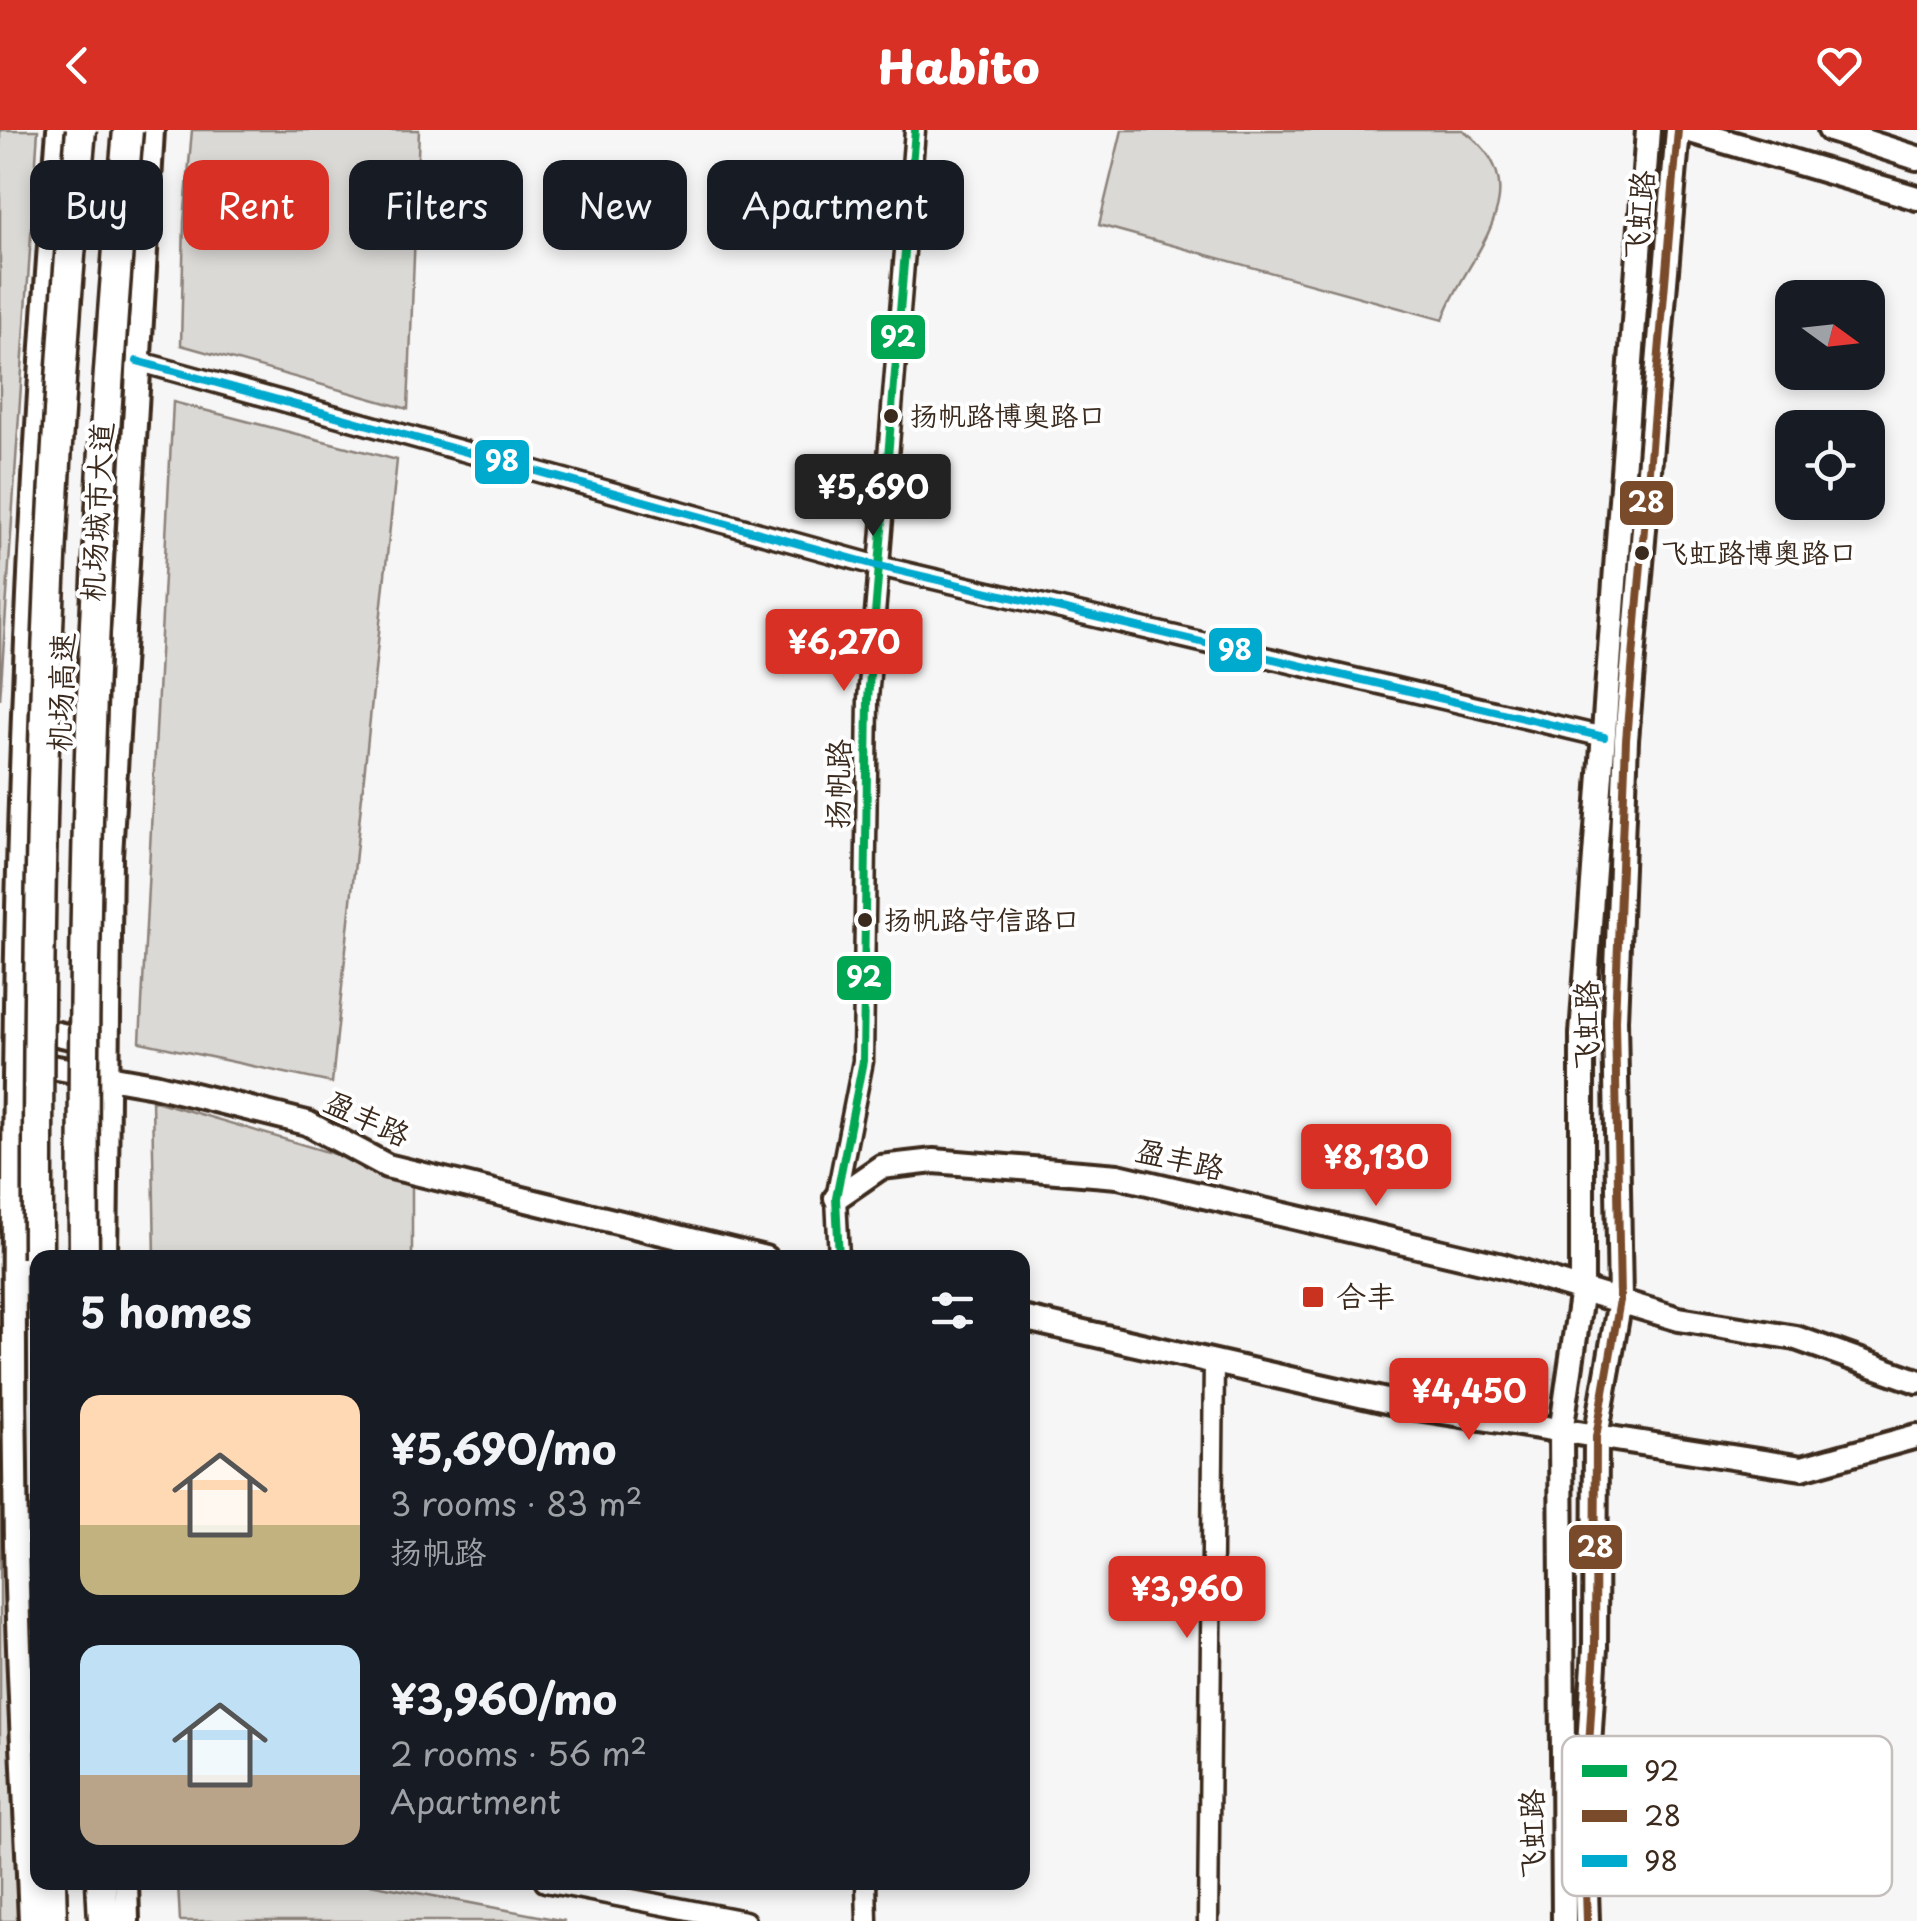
<!DOCTYPE html>
<meta charset="utf-8">
<style>
:root{--surface:#171b24;--page:#242831;--text:#f1f3f6;--muted:#9ea1a6;--accent:#d93025}
body{margin:0;font-family:"Playpen Sans","LXGW WenKai TC",sans-serif;background:var(--page);color:var(--text);height:100vh;display:flex;flex-direction:column;font-size:38px;white-space:nowrap}
*{box-sizing:border-box;margin:0}
p{font-size:32px;color:var(--muted)}
.icon{flex:none;width:55px;height:55px;fill:none;stroke:currentColor;stroke-width:2;stroke-linecap:round;stroke-linejoin:round}
.map{position:relative;flex:1;overflow:hidden}
.drawer{position:absolute;left:30px;top:1120px;width:1000px;height:640px;display:flex;flex-direction:column;background:var(--surface);border-radius:20px;box-shadow:0 5px 15px #0003}
.drawer>*{flex:none}
.guide{position:absolute;left:30px;top:30px;width:1000px;height:90px;display:flex;gap:20px}
.needle{width:65px;rotate:105deg}
.controls{position:absolute;left:1775px;top:150px;display:grid;gap:20px}
.controls a{display:grid;place-items:center;width:110px;height:110px;border-radius:20px;background:var(--surface);box-shadow:0 5px 15px #0003;font-size:50px}
.price{position:absolute;translate:-50% -85px;padding:0 22px;border-radius:10px;background:var(--accent);color:#fff;font-size:32px;line-height:65px;filter:drop-shadow(0 2px 5px #0008)}
.price::after{content:'';position:absolute;left:50%;top:60px;width:30px;height:22px;margin-left:-15px;background:inherit;clip-path:polygon(0 0,100% 0,50% 100%)}
.price.current{background:#222;color:#fff}
ul{padding:0;list-style:none}
li{display:flex;align-items:center;gap:30px;height:250px;padding:0 50px}
li span{display:grid;place-items:center;flex:none;width:280px;height:200px;border-radius:20px;color:#555}
li>.icon{margin-inline-start:auto}
span .icon{width:120px;height:120px;fill:#fffc;stroke-width:1}
li b{font-size:42px}
h2{display:flex;justify-content:space-between;align-items:center;height:120px;padding:0 50px;font-size:42px}
.tag{padding:0 35px;border-radius:20px;background:var(--surface);box-shadow:0 5px 15px #0003;font-size:35px;line-height:90px}
.tag.current{background:var(--accent);color:#fff}
header{display:flex;justify-content:space-between;align-items:center;height:130px;padding:0 50px;background:var(--accent);color:#fff;font-size:45px;font-weight:800}
.map>svg:first-child{display:block}
.green{fill:#dbd9d6;stroke:#8b827a;stroke-width:2.5}
.lines{fill:none;stroke-linecap:round;stroke-linejoin:round}
.minor-casing{stroke:#3b2a1e;stroke-width:25}
.major-casing{stroke:#3b2a1e;stroke-width:30}
.highway-casing{stroke:#3b2a1e;stroke-width:35}
.minor{stroke:#fff;stroke-width:18}
.major{stroke:#fff;stroke-width:22}
.highway{stroke:#fff;stroke-width:28}
.highway-bridge-casing{stroke:#3b2a1e;stroke-width:35;stroke-linecap:butt}
.highway-bridge{stroke:#fff;stroke-width:28}
.bus-1-casing{stroke:#fff;stroke-width:15}
.bus-2-casing{stroke:#fff;stroke-width:15}
.bus-3-casing{stroke:#fff;stroke-width:15}
.bus-1{stroke:#00a651;stroke-width:8}
.bus-2{stroke:#7a4b2a;stroke-width:8}
.bus-3{stroke:#00a9ce;stroke-width:8}
.bus-dot{fill:#3b2a1e;stroke:#fff;stroke-width:4}
.poi-dot{fill:#c8321e;stroke:#fff;stroke-width:4}
.labels{text-anchor:middle;stroke-width:8;stroke-linejoin:round;paint-order:stroke}
.bus-label{font-size:28px;fill:#3b2a1e;stroke:#fff;text-anchor:start}
.street-label{font-size:30px;fill:#3b2a1e;stroke:#fff}
.poi-label{font-size:30px;fill:#3b2a1e;stroke:#fff;text-anchor:start}
.key{fill:#fff;stroke:#c4bfbc;stroke-width:2.5}
.key-label{font-size:28px;fill:#3b2a1e}
.line-badge{stroke:#fff;stroke-width:4}
.badge-label{font-size:28px;text-anchor:middle;font-weight:bold;fill:#fff}
</style>
<header><svg class="icon" aria-label="back" viewBox="0 0 24 24"><path d="M15 5l-7 7 7 7"/></svg>Habito<svg class="icon" aria-label="heart" viewBox="0 0 24 24"><path d="M12 20l-8-8c-3-5 5-10 8-4 3-6 11-1 8 4z"/></svg></header>
<div class="map">
<svg width="1917" height="1791" viewBox="0 0 1917 1791">
<rect width="100%" height="100%" fill="#f7f6f6"/>
<filter id="ink" filterUnits="userSpaceOnUse"><feTurbulence type="fractalNoise" baseFrequency=".01" numOctaves="2"/><feDisplacementMap in="SourceGraphic" scale="20" xChannelSelector="R" yChannelSelector="G"/><feConvolveMatrix kernelMatrix="1 2 1 2 8 2 1 2 1" color-interpolation-filters="sRGB"/></filter>
<g filter="url(#ink)">
<path class="green" d="M0,0H38L0,570Z
M192,0H419L408,279L181,215L184,91Z
M1122,0H1463C1547,60 1462,130 1443,190L1099,95Z
M173,272L397,330L332,953L140,912Z
M152,970L412,1047V1127H155Z
M0,1347L19,1791H0Z
M178,1753H365L565,1791H180Z"/>
<g class="lines">
<g class="minor-casing">
<path id="minor" d="M137,231L879,436L1604,607
M839,1128L836,1068L863,931L868,569L915,0
M545,1752L745,1791
M866,1752L867,1791
M1208,1791L1214,1232"/>
</g>
<g class="major-casing">
<path id="major" d="M1687,0L1917,68
M1830,0L1917,28
M26,897L98,913
M23,932L154,955L307,993L387,1036L765,1128
M836,1068L881,1037L934,1031L1118,1046L1503,1136L1679,1189L1796,1208L1917,1251
M105,1128L110,726L152,0
M1022,1188L1417,1278L1802,1338L1917,1306
M126,1752L127,1791
M31,1791C26,1665 18,1539 16,1413C8,941 20,470 59,0
M1564,1791L1561,1302L1582,1159V904L1648,0
M1587,1791L1584,1698L1595,1518L1596,1307L1620,1170L1615,890L1626,610L1678,0"/>
</g>
<g class="highway-casing">
<path id="highway" d="M51,1752L52,1791
M101,1752L103,1791"/>
</g>
<use href="#minor" class="minor"/>
<use href="#major" class="major"/>
<use href="#highway" class="highway"/>
<g class="highway-bridge-casing">
<path id="highway-bridge" d="M38,1128C37,751 45,375 81,0
M84,1128C81,752 94,374 128,0"/>
</g>
<use href="#highway-bridge" class="highway-bridge"/>
<g class="bus-1-casing">
<path id="bus-1" d="M839,1128L836,1068L863,931L868,569L915,0"/>
</g>
<g class="bus-2-casing">
<path id="bus-2" d="M1587,1791L1584,1698L1595,1518L1596,1307L1620,1170L1615,890L1626,610L1678,0"/>
</g>
<g class="bus-3-casing">
<path id="bus-3" d="M137,231L879,436L1604,607"/>
</g>
<use href="#bus-1" class="bus-1"/>
<use href="#bus-2" class="bus-2"/>
<use href="#bus-3" class="bus-3"/>
</g>
</g>
<g class="bus-dot">
<circle cx="891" cy="286" r="9"/>
<circle cx="1642" cy="423" r="9"/>
<circle cx="865" cy="790" r="9"/>
</g>
<rect class="poi-dot" x="1301" y="1155" width="24" height="24" rx="5"/>
<g class="labels">
<g class="bus-label">
<text x="910" y="296">扬帆路博奥路口</text>
<text x="1661" y="433">飞虹路博奥路口</text>
<text x="884" y="800">扬帆路守信路口</text>
</g>
<g class="street-label">
<text transform="translate(1640 85) rotate(-85)" y="10">飞虹路</text>
<text transform="translate(98 382) rotate(-87)" y="10">机场城市大道</text>
<text transform="translate(62 562) rotate(-88)" y="10">机场高速</text>
<text transform="translate(839 654) rotate(-89)" y="10">扬帆路</text>
<text transform="translate(1587 895) rotate(-90)" y="10">飞虹路</text>
<text transform="translate(367 989) rotate(25)" y="10">盈丰路</text>
<text transform="translate(1180 1030) rotate(13)" y="10">盈丰路</text>
<text transform="translate(1533 1704) rotate(-91)" y="10">飞虹路</text>
</g>
<g class="poi-label">
<text x="1336" y="1177">合丰</text>
</g>
</g>
<rect x="1562" y="1606" width="330" height="160" rx="15" class="key"/>
<rect x="1582" y="1635" width="45" height="12" fill="#00a651"/>
<rect x="1582" y="1680" width="45" height="12" fill="#7a4b2a"/>
<rect x="1582" y="1725" width="45" height="12" fill="#00a9ce"/>
<g class="key-label">
<text x="1644" y="1651">92</text>
<text x="1644" y="1696">28</text>
<text x="1644" y="1741">98</text>
</g>
<g class="line-badge">
<rect x="869" y="183" width="58" height="48" rx="10" fill="#00a651"/>
<rect x="473" y="308" width="58" height="48" rx="10" fill="#00a9ce"/>
<rect x="1618" y="349" width="57" height="48" rx="10" fill="#7a4b2a"/>
<rect x="1207" y="496" width="57" height="48" rx="10" fill="#00a9ce"/>
<rect x="835" y="824" width="58" height="48" rx="10" fill="#00a651"/>
<rect x="1567" y="1393" width="57" height="48" rx="10" fill="#7a4b2a"/>
</g>
<g class="badge-label">
<text x="898" y="217">92</text>
<text x="502" y="341">98</text>
<text x="1646" y="382">28</text>
<text x="1235" y="530">98</text>
<text x="864" y="857">92</text>
<text x="1595" y="1427">28</text>
</g>
</svg>
<div class="controls">
<a><svg class="needle" viewBox="-14 -14 28 28"><path d="M0-13l5 13h-10z" fill="#e53935"/><path d="M0 13l5-13h-10z" fill="#9ea1a6"/></svg></a>
<a><svg class="icon" aria-label="locate" viewBox="0 0 24 24"><circle cx="12" cy="12" r="6"/><path d="M12 2v4M12 18v4M2 12h4M18 12h4"/></svg></a>
</div>
<b class="price current" style="left:873px;top:409px">¥5,690</b>
<b class="price" style="left:844px;top:564px">¥6,270</b>
<b class="price" style="left:1376px;top:1079px">¥8,130</b>
<b class="price" style="left:1469px;top:1313px">¥4,450</b>
<b class="price" style="left:1187px;top:1511px">¥3,960</b>
<div class="guide">
<a class="tag">Buy</a>
<a class="tag current">Rent</a>
<a class="tag">Filters</a>
<a class="tag">New</a>
<a class="tag">Apartment</a>
</div>
<section class="drawer">
<h2>5 homes<svg class="icon" aria-label="filters" viewBox="0 0 24 24"><path d="M4 7h16M4 17h16"/><circle cx="9" cy="7" r="2"/><circle cx="15" cy="17" r="2"/></svg></h2>
<ul>
<li><span style="background:linear-gradient(#ffd9b3 65%,#c2b280 0)"><svg class="icon" aria-label="home" viewBox="0 0 24 24"><path d="M3 11l9-7 9 7M6 9v11h12V9"/></svg></span><div><b>¥5,690/mo</b><p>3 rooms · 83 m²</p><p>扬帆路</p></div></li>
<li><span style="background:linear-gradient(#bfe0f5 65%,#b9a48a 0)"><svg class="icon" aria-label="home" viewBox="0 0 24 24"><path d="M3 11l9-7 9 7M6 9v11h12V9"/></svg></span><div><b>¥3,960/mo</b><p>2 rooms · 56 m²</p><p>Apartment</p></div></li>
</ul>
</section>
</div>
